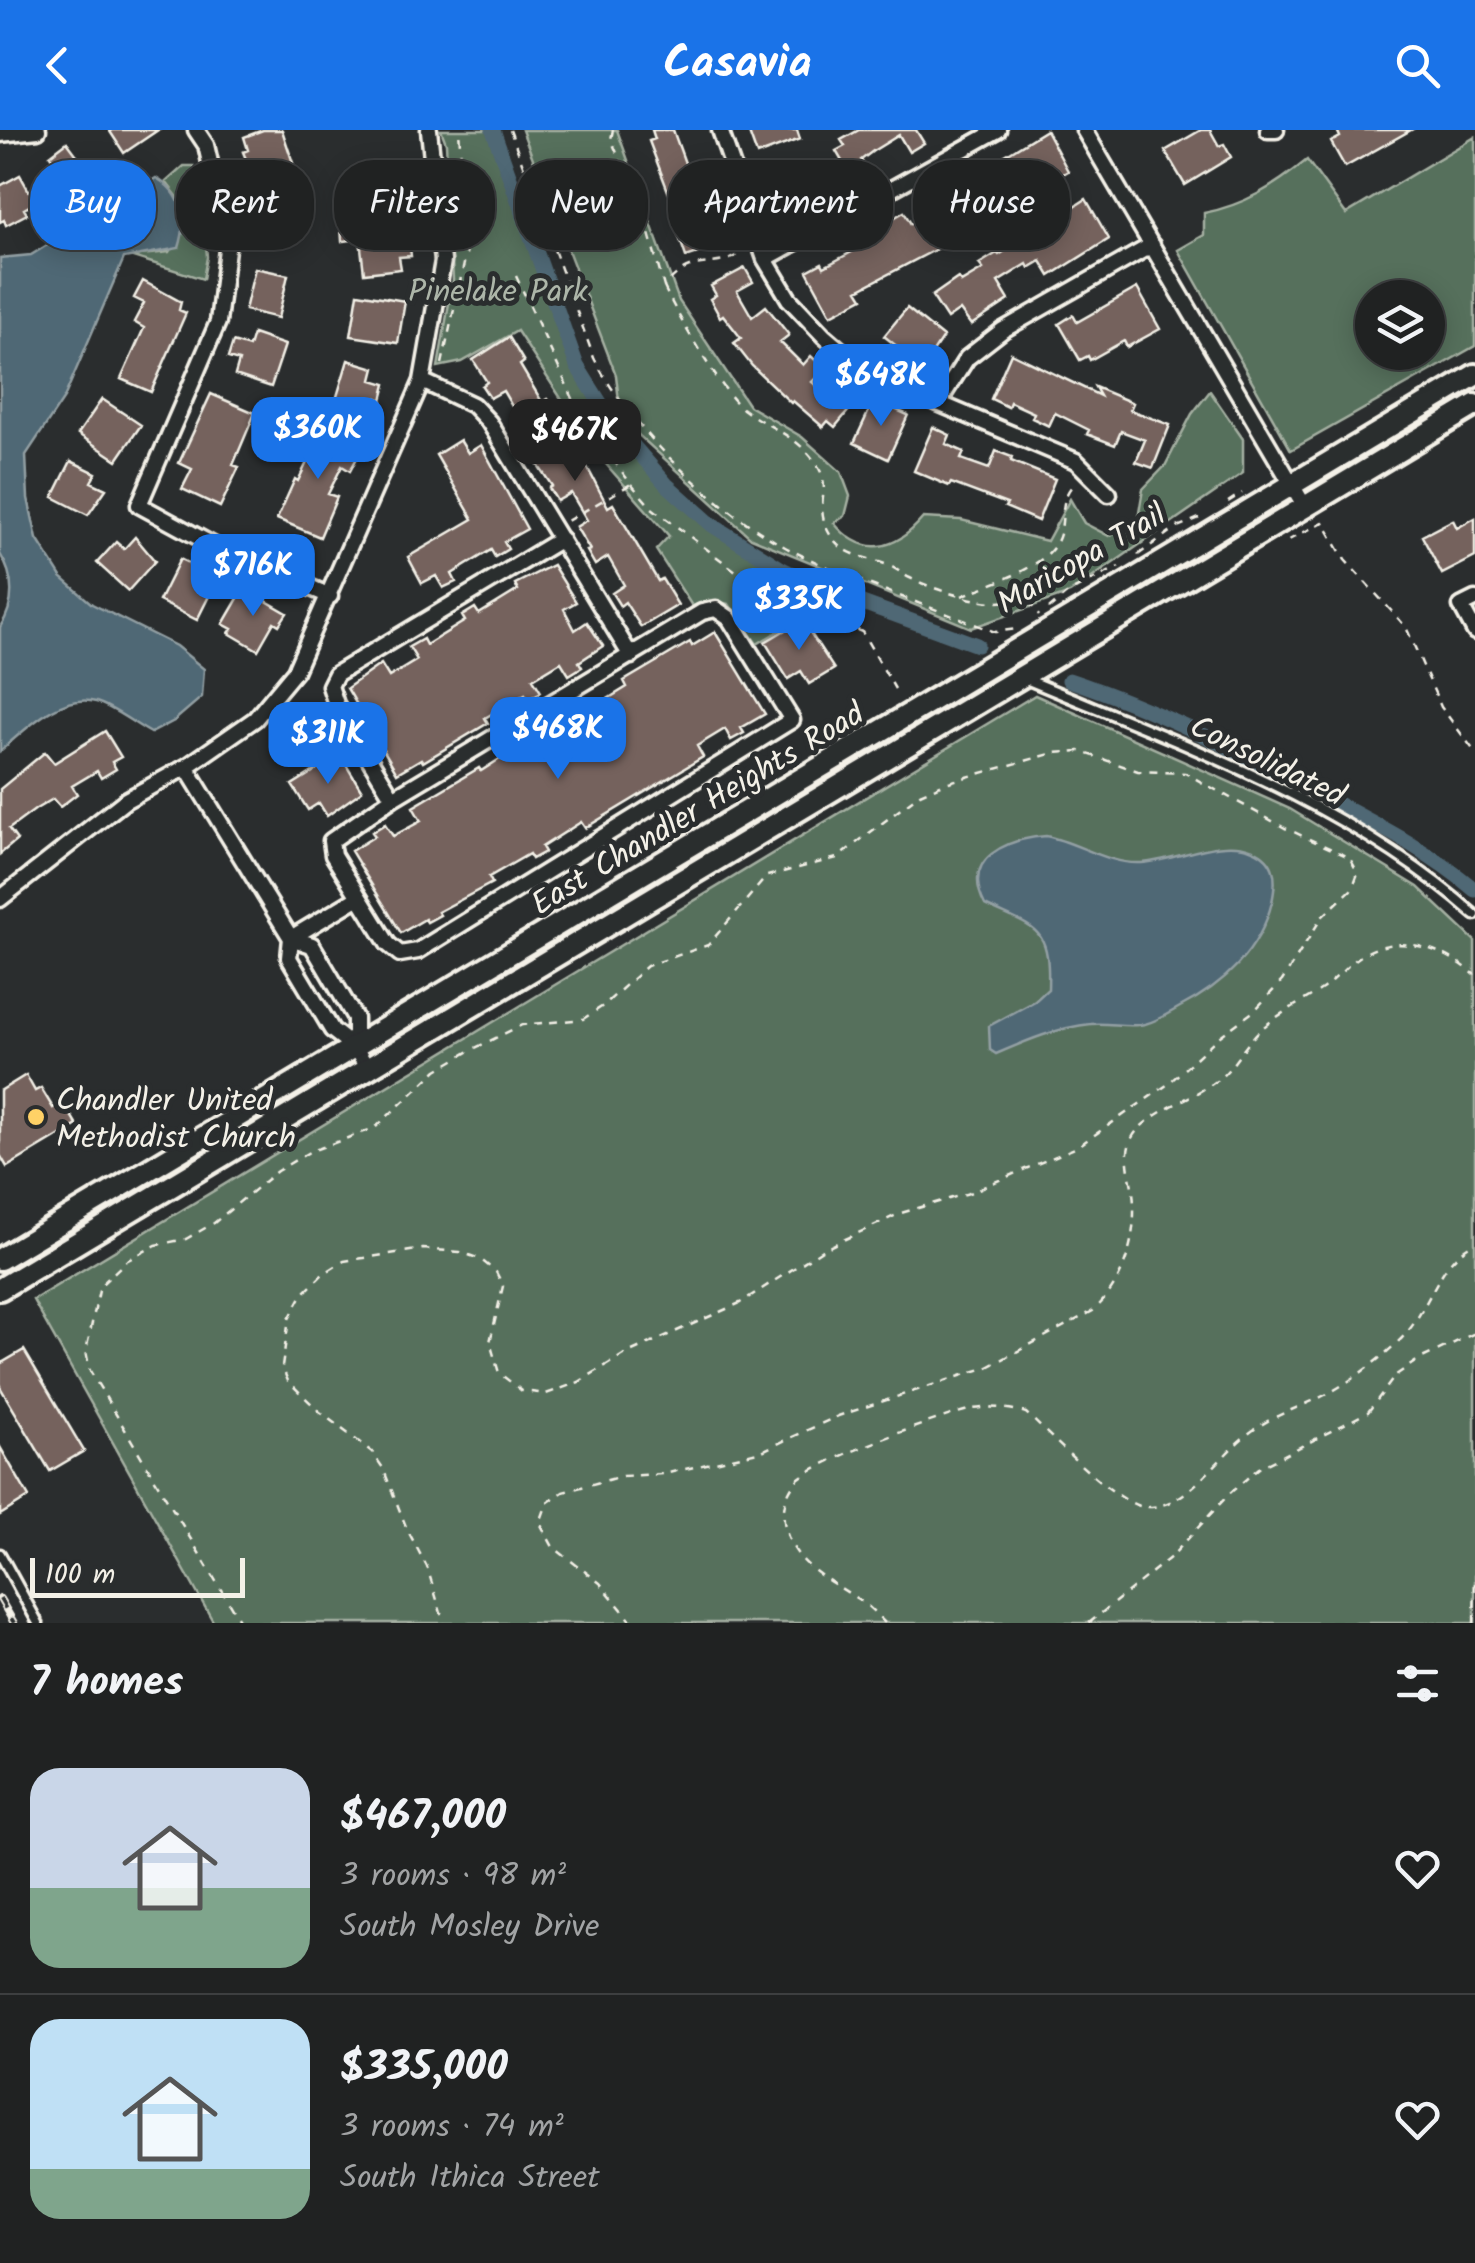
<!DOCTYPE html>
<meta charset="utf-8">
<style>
:root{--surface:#202222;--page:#282a2a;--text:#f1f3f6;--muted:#a2a4a5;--line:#3d3f40;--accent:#1a73e8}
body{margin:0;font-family:Kalam,sans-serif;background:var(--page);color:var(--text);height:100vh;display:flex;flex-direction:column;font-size:38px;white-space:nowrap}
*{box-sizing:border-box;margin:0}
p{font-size:32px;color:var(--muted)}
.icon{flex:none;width:55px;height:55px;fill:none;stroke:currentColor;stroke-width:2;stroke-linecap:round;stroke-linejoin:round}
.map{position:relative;height:1493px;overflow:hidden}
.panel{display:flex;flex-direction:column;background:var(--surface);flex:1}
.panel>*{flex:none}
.guide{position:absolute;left:30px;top:30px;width:1415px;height:90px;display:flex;gap:20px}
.fabs{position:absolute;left:1355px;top:150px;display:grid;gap:20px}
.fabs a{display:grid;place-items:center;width:90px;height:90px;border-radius:50%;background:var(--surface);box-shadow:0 5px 25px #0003,0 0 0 2px var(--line);font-size:50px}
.scale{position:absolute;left:30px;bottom:25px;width:215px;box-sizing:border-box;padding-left:10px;border:5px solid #f4f1e8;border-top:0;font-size:28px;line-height:35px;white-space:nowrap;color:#f4f1e8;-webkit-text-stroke:8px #2a2d2e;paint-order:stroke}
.price{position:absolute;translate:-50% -85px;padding:0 22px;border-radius:20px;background:var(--accent);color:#fff;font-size:32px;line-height:65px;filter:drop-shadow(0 2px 5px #0008)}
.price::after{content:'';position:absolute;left:50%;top:60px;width:30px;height:22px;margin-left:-15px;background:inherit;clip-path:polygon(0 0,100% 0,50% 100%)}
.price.active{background:#222;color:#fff}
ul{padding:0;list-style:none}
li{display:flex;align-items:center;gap:30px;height:250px;padding:0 30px}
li+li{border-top:2px solid var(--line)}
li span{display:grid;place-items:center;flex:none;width:280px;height:200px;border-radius:30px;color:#555}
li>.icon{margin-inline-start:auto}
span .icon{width:120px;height:120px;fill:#fffc;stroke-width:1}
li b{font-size:42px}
h2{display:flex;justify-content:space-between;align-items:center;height:120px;padding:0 30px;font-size:42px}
.tag{padding:0 35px;border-radius:40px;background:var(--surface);box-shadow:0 5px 25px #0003,0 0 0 2px var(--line);font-size:35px;line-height:90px}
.tag.active{background:var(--accent);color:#fff}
header{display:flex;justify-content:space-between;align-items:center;height:130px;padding:0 30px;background:var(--accent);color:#fff;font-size:45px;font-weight:800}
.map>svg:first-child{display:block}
.green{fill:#566f5c;stroke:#a5b0a2;stroke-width:2.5;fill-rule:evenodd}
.water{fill:#506875;stroke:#929fa3;stroke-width:2.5}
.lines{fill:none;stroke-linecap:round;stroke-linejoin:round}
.canal{stroke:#506875;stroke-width:15}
.building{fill:#74625d;stroke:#f4f1e8;stroke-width:2.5}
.service-casing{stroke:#f4f1e8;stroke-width:15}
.minor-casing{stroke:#f4f1e8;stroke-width:21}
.secondary-casing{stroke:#f4f1e8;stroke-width:28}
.path{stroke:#f4f1e8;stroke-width:2.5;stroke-dasharray:8 8;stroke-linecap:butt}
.service{stroke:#2a2d2e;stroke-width:8}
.minor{stroke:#2a2d2e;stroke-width:14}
.secondary{stroke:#2a2d2e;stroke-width:20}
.rail-casing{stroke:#f4f1e8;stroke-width:8}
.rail{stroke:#2a2d2e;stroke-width:4;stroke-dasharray:11;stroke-linecap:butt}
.poi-dot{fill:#ffd166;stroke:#2a2d2e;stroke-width:4}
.labels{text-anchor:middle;stroke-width:10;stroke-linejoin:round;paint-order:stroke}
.park-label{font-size:32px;fill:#adb6a9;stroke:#2a2d2e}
.street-label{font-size:32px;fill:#f4f1e8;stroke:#2a2d2e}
.poi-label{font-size:32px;fill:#f4f1e8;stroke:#2a2d2e;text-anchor:start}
</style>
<header><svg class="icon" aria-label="back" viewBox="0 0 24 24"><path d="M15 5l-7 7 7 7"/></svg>Casavia<svg class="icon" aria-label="search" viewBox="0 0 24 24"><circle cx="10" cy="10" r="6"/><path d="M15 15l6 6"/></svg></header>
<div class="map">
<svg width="1475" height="1493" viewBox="0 0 1475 1493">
<rect width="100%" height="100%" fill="#2a2d2e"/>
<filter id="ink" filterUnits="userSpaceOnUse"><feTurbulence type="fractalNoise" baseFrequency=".01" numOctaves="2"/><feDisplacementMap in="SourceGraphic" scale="20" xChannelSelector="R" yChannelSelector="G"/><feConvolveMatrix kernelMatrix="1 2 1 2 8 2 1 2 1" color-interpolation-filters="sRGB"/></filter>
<g filter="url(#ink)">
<path class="green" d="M441,0H489C506,48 524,95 540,143C550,174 559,207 573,236C621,337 728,423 829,464L808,483L757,514L729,474L711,470L692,476L656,420L669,406L598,325L517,201L462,232L438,237L453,150L446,13Z
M522,0H617L679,171L749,276L802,307L841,342L850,366L845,386L834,393C863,428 895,421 923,388L961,390L1047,411L1070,369L1084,393L1109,406L1138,389L1143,359L1165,336L1192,284L1210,261L1243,309V343L1070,463L971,498L751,408L621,289L616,245Z
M1475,7V216L1291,320L1178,120L1204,105V83C1245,75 1275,56 1307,30L1346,84ZM1372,168H1428V222H1372Z
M184,36H194L204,79L191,88L183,89L177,66L166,52Z
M184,95H192L205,102L207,127L203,149L130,126L169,122Z
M1035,565L1290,679L1418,757L1475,811V1493H214L33,1170Z"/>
<path class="water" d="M156,48C183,63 188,90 179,118L124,128L64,268L26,325L28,368L37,409L61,447L92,474L176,516L204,539L202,567L174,591L151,603C136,595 111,576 96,572C61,562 24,601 0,621V497C15,475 15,447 0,424V128L31,125Z
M1046,706C1077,712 1109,735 1141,733C1176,731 1220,706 1253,720C1277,730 1277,750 1272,772C1260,821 1223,855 1180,877C1169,883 1157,891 1145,894C1128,898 1108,892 1091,894C1059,897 1026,911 996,924L990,920L989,896L1035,871L1048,859C1050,795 1037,800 985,775C960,727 1008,709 1046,706Z"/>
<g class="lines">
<path class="canal" d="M493,0L577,236L611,290L666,354L712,395L782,439L819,457L977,515
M1069,550C1156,579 1238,621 1319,664C1374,693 1427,719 1475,760"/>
</g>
<path class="building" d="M109,0H158L124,23Z
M263,0H282L294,36L243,54L236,33L246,29L243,22L248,20L244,7Z
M652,0H673L686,36L699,31L706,52L713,50L718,63L714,65L729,113L686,127L674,92L679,90L649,11L655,9Z
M748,0H797L800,9L757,25Z
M859,0H916L924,13L909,22L899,5L873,21L861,30L871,47L856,55L836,21L845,16L841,10Z
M1046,0L1068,41L995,84L992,79L942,107L946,114L858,160L863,168L831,185L807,141L822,133L824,137L859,118L855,110L904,82L911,94L927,84L930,89L956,74L944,53L960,44L964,50Z
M1201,0H1210L1219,16L1224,14L1231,27L1185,55L1165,21Z
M1337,0H1411L1345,37L1331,12L1340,7Z
M67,12L100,56L65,82L51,64L24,79L27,84L6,95L4,90L0,92V56L20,45L29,61L52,43L49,39L56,34L50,25Z
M809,32L821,66L775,82L763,49Z
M403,35L406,78L391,80L394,111L409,109L411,126L399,127L401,139L364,143L360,109L342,111L341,97L374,94L370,38Z
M293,64L296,87H291L294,104L256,111L246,81L262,79L261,69Z
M1086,69L1109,109L1050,146L1041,131L1029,138L1027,134L998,152L1009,170L971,195L960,180L947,189L932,166L958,148L961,152L983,139L979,134L997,123L999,125Z
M255,138L288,145L278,188L245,180Z
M745,138L753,152L737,161L752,187L766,176L789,205L780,212L803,235L811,226L825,239L812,252L834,271L847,256L860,267L835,297L828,291L823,297L793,271L791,273L752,236L734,213L741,208L723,185L720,187L710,169L716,165L711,156Z
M143,151L181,172L179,180L186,183L151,262L121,249L144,198L134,192L144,173L134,168Z
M1137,158L1160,199L1127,217L1124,211L1090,230L1088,226L1080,230L1059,194L1073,185L1077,192Z
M358,163L405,171L398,213L351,206Z
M907,178L943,207L923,237L884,206Z
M253,204L285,215L271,257L235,245L239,231L228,228L233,212L249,217Z
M509,207L524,232L520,235L542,272L547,269L561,287L608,377L613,374L658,451L662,449L678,475L641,497L625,472L620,476L612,463L624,455L608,427L595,435L587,421L590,420L576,397L587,390L571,363L557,371L549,358L552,356L518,305L526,300L503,261L490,268L482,256L487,252L473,230Z
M1011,223L1100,266L1095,257L1133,273L1130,280L1170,295L1153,338L1136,332L1145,310L1121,301L1115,315L1087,304L1089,300L1055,283L1049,296L1032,288L1034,283L1010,272L1008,277L991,269Z
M348,230L375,238L372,250L386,254L382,270L377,268L373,281L336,270Z
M211,264L255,283L233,335L239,337L220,377L182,359L192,339L179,333Z
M102,269L141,295L117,330L78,304Z
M874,270L908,285L888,329L854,313Z
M319,293L355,311L350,322L358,326L350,341L342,336L328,364L337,367L320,407L277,389L295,349L298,351L314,318L308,315Z
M933,297L950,305L946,314L964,322L961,329L989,339L996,321L1012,327L1011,331L1055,349L1038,391L1005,377L1007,374L951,353L949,356L914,341Z
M460,310L468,323L481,315L527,399L504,412L508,419L495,427L491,420L452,444L456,452L443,458L436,446L422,453L408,427L473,389L436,325Z
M71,331L96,343L91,352L106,359L88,385L53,367Z
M1475,388V427L1442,444L1422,406L1453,390L1457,398Z
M135,407L155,431L128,461L97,433L116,412L124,419Z
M180,429L218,448L197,490L159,471Z
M553,435L576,472L564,479L575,500L587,492L603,516L579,532L582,537L569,545L561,532L533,549L541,562L528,569L525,564L485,588L488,593L423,632L421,629L397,643L347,558L381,534L389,547L417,530L409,517L423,509L426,515L465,491L462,486L475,478L479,484L518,460L515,454Z
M244,458L287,483L279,495L274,492L258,520L229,503L232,499L223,494Z
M802,490L834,539L809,554L801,541L788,549L765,512Z
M715,502L765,584L741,598L744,603L731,610L725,599L697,616L703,627L585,698L581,692L542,717L545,722L532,729L529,724L489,747L492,753L438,782L440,785L427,792L425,789L401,803L351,721L375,706L372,702L385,694L393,706L421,691L413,677L479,638L481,641L584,575L588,581L627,557L624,551L690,512L692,516Z
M105,601L121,627L112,632L116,639L101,648L97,641L72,656L77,664L60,677L53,669L36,679L9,699L17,710L0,724V659L45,622L54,633Z
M340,625L362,661L327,686L319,673L308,680L292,655Z
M26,945L35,961L41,958L53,978L63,972L77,995L7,1037L0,1025V961Z
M24,1220L84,1321L50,1341L0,1257V1234Z
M0,1317L29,1367L0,1385Z"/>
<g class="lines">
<g class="service-casing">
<path id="service" d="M1026,549C1181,614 1348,672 1475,785
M0,1424L38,1493"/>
</g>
<g class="minor-casing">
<path id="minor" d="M196,0L206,15L228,111L218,192L139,375L220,419L330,466
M720,0L765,129L789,169L824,206L859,236L938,273L1076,331L1109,364
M1084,0L1305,377
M1268,0H1276
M0,4L38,0
M765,129L998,0
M422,251L473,275L489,292L631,526
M938,273L967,228L1003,200L1152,115
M1475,469L1461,476L1475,502
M716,479L729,488L792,590L418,821L400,824L388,814L333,725L331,711L393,668L702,482Z
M186,637L291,808L289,828L332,900L355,918L368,939
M393,668L336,574L330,556L336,544L561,409
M0,769L126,670L186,637L255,589L295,541L422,251L443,131L429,0
M291,808L312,815L355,888V918
M291,808L359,767"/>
</g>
<g class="secondary-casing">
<path id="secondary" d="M0,1129L1475,245
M0,1159L1475,275"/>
</g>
<path class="path" d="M510,0L594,228C632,303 726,390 803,426C865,455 931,477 995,502L1016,499
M613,0L611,9L645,89L664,157C695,118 718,146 746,118
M516,146L582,288L631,354L567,391
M664,157C677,185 721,261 743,279C764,295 786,301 806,321C840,357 812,366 827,399C840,427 866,426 890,436C897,439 903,445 910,448C931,458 959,467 983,471C999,474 1012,469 1028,470L1039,486
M442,234L467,120L459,0
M631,354L652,378L741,445L807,479L862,502L895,559
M1228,372L1242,363
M1289,410L1323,392L1345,430L1406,497L1441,577L1475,622
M1138,425L1175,398L1204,386
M962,466C993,452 1051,438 1060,404C1065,385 1059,368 1075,353
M1049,479L1070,461L1119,437
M241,1493L90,1241L86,1221L100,1156L126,1131L156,1115L186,1109L214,1093L277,1041L309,1022L375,998L437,940L473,919L522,895L583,889L603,876L647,836L708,815L767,746L837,728L920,664L945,653L1054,623L1079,621L1138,641L1185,643L1285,698L1349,727L1358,743L1352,759L1322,787L1282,851L1254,881L1216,909L1167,955L1077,1017L969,1063L901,1083L822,1120L740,1173L623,1225L579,1252L546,1264L522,1261L499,1243L490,1212L503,1156L496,1142L480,1129L460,1122L423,1119L344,1131L323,1144L302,1165L289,1189L282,1237L288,1251L320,1282L372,1322L383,1338L407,1399L427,1437L444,1493
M633,1493L600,1453L553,1417L540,1393L547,1373L563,1362L622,1346L664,1344L762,1321L838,1286L988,1237L1093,1181C1125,1152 1138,1105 1133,1062C1130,1044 1124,1027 1131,1010C1142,984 1197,967 1219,949C1234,936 1244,916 1258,902C1276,885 1301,873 1322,859C1336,849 1348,834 1362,825C1398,802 1446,819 1475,845
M885,1493C876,1484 867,1474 856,1468C827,1448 798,1438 786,1401C781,1384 784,1366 796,1351C811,1333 946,1284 973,1279C991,1276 1009,1278 1026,1283C1051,1306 1115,1374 1145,1377C1186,1380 1218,1326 1248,1304C1273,1284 1301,1278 1329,1263C1353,1250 1383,1227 1402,1208C1432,1177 1435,1133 1475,1113
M1089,1493L1171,1427L1230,1363L1259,1338L1368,1282L1396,1245L1418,1230L1475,1203
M1474,1493L1475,1446"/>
<use href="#service" class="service"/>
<use href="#minor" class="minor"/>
<use href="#secondary" class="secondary"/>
<g class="rail-casing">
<path id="rail" d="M0,1469L14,1493"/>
</g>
<use href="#rail" class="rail"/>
</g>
</g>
<circle class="poi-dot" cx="36" cy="987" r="10"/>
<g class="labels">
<g class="park-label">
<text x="498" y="171">Pinelake Park</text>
</g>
<g class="street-label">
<text transform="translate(1081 428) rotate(-30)" y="11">Maricopa Trail</text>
<text transform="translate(1268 630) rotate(26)" y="11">Consolidated</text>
<text transform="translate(697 678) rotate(-31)" y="11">East Chandler Heights Road</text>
</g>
<g class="poi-label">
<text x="56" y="980">Chandler United<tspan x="56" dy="37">Methodist Church</tspan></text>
</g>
</g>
</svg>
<div class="fabs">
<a><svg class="icon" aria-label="layers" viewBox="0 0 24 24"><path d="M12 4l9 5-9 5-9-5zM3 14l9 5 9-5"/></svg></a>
</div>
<div class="scale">100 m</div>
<b class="price" style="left:881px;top:299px">$648K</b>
<b class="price" style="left:318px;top:352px">$360K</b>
<b class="price active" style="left:575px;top:354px">$467K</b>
<b class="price" style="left:253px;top:489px">$716K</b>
<b class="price" style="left:799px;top:523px">$335K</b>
<b class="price" style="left:558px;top:652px">$468K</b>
<b class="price" style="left:328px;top:657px">$311K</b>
<div class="guide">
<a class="tag active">Buy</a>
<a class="tag">Rent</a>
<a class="tag">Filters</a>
<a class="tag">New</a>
<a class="tag">Apartment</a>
<a class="tag">House</a>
</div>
</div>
<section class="panel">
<h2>7 homes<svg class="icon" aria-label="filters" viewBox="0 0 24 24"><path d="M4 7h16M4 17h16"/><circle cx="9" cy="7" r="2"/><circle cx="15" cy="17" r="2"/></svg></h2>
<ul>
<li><span style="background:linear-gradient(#c9d6e8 60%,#7fa58c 0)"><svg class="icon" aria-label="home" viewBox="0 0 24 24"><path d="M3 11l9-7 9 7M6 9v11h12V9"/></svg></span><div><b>$467,000</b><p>3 rooms · 98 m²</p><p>South Mosley Drive</p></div><svg class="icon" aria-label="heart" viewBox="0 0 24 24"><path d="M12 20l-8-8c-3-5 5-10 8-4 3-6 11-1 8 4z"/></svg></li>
<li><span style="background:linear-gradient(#bfe0f5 75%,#7fa58c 0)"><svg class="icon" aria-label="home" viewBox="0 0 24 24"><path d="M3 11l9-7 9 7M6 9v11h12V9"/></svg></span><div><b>$335,000</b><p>3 rooms · 74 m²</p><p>South Ithica Street</p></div><svg class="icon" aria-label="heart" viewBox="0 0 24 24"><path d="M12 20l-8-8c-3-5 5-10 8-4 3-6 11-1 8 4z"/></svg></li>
</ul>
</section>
